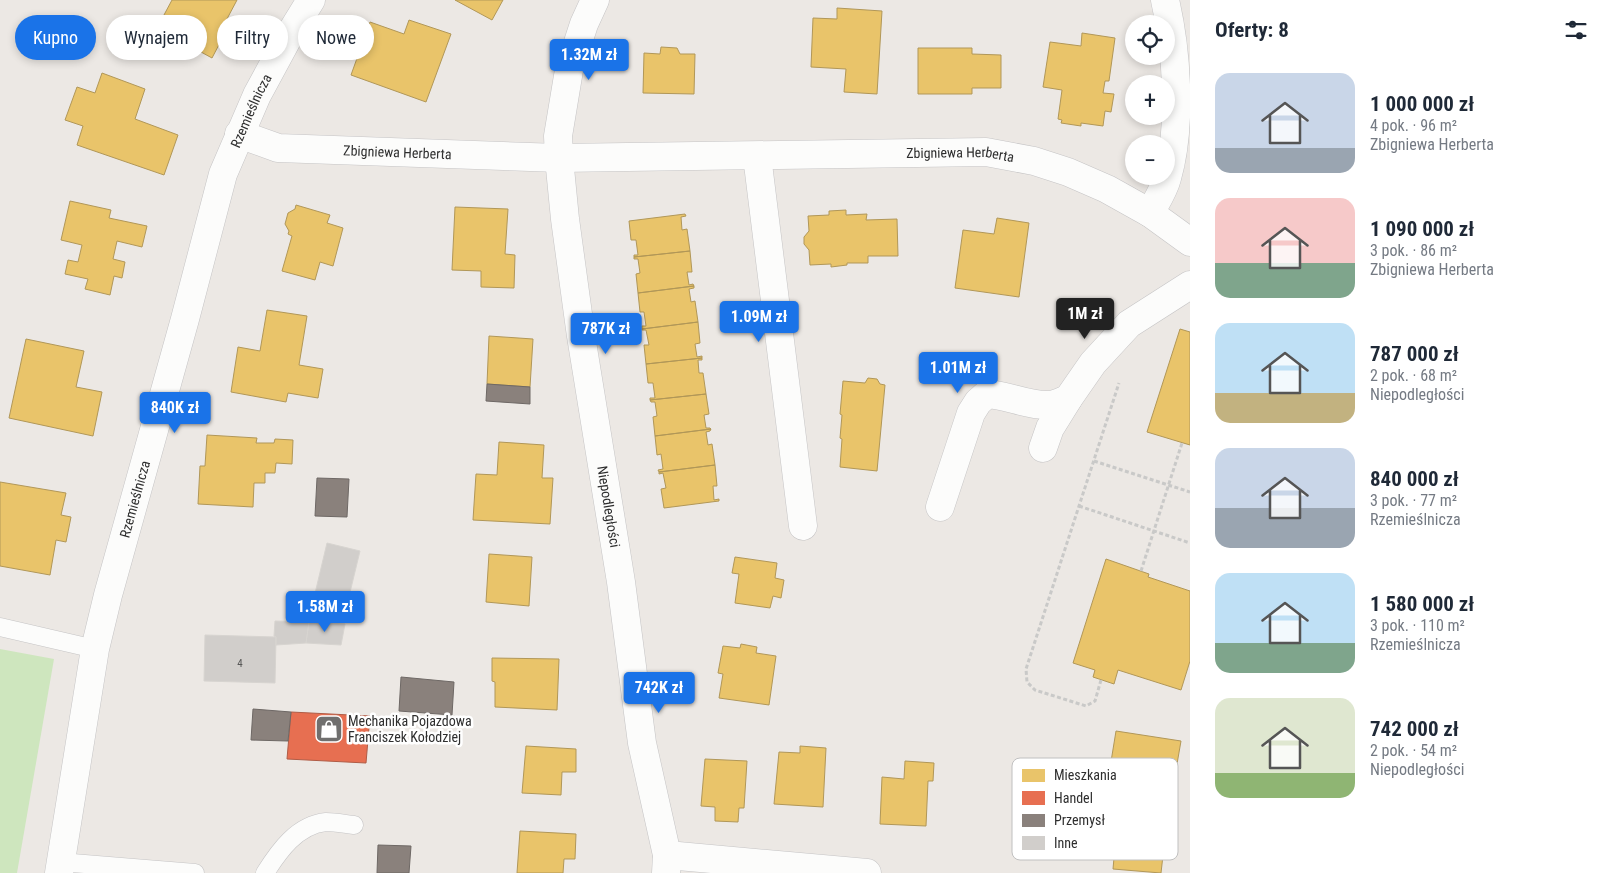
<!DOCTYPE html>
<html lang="pl">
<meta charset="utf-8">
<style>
:root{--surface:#fff;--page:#f6f6f7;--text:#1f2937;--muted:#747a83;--accent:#1a73e8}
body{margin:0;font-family:"Roboto Condensed",sans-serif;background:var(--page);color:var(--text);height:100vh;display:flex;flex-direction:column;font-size:19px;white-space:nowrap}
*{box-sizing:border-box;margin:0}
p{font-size:16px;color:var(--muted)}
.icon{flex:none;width:28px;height:28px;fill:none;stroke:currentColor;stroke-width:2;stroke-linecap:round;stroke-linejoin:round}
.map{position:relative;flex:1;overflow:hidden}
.sheet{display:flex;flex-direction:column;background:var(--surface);width:425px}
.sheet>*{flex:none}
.top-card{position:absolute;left:15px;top:15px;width:475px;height:45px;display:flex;gap:10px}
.controls{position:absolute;left:1125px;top:15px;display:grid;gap:10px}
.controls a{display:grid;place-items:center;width:50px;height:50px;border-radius:50%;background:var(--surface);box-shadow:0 2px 8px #0003;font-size:25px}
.price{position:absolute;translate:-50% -42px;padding:0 11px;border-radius:5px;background:var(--accent);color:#fff;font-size:16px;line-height:32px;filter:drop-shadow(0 1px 2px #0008)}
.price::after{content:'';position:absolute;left:50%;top:30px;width:15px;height:11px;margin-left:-8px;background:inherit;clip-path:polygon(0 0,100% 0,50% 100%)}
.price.active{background:#222;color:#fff}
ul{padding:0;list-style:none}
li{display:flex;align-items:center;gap:15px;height:125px;padding:0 25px}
li span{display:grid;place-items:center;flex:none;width:140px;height:100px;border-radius:15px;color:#555}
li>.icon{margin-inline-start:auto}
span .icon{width:60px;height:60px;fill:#fffc;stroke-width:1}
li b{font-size:21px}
h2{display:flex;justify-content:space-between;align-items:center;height:60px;padding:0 25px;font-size:21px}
.pill{padding:0 18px;border-radius:22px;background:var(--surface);box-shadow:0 2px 8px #0003;font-size:18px;line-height:45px}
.pill.active{background:var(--accent);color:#fff}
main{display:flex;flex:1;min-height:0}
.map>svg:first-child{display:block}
.green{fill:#cee6be}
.homes{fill:#e9c46a;stroke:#b19758}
.shops{fill:#e76f51;stroke:#b05c46}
.industry{fill:#8a817c;stroke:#6e6865}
.building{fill:#d1cecb;stroke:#d7d4d0}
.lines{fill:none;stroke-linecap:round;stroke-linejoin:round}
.service-casing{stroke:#c5c4c5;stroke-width:19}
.minor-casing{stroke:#c5c4c5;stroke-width:29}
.path{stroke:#c9c9c8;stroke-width:3;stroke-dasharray:4 2.5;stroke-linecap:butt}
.service{stroke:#fcfcfb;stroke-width:18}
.minor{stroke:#fcfcfb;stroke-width:28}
.labels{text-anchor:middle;stroke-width:5;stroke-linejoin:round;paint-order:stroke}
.number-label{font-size:11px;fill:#585857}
.street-label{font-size:14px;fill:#2e2e2e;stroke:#fff}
.poi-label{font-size:14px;fill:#2e2e2e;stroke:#fff;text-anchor:start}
.key{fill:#fff;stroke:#c0c0c0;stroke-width:1}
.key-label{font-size:14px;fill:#2e2e2e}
</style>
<main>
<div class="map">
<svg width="1190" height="873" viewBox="0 0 1190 873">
<rect width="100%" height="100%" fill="#ece8e4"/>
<path class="green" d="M0,649L54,659L17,873H0Z"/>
<path class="homes" d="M172,0H237L219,34L223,37L212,58L157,28Z
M455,0H503L492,20Z
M837,8L882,11L877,94L844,92L846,69L811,67L813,18L837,19Z
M409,20L451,34L426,102L351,75L370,22L404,34Z
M1082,33L1115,38L1109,81H1105L1103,93L1114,94L1111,112L1105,111L1103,126L1081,123V126L1061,123L1062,120L1058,119L1062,90L1043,87L1050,42L1081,46Z
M661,47L677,48L680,54H695L694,94L643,93L644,53L660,54Z
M918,48H972V54L1001,55V88H972V94H918Z
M102,73L145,89L135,119L178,135L164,175L77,145L83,126L65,120L77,87L95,93Z
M70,201L111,210L109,218L147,226L142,247L117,241L113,259L125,262L122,278L114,276L110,295L85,289L88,279L65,274L68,260L78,262L82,245L61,240Z
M296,205L330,215L327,223L343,228L333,266L320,262L315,280L282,271L292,236L288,234L289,231L285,224L288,213L295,209Z
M455,207L508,209L505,254L515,255L514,288L481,287V271L452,270Z
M846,210V215L867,214L866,220L897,219L898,256H868V263H847V265L831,267V264L810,265L809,250L804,244V237L809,231L808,216L829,215V211Z
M685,214L686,216L681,217L682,230L687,229L690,251L634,257V255H638L636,240H631L629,221Z
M997,218L1029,223L1019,297L955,288L963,230L994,234Z
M690,251L692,272H687L689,285L693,284L694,286L638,293L636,274L640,273L638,259H634V257Z
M694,286V288L689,289L691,302L695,301L698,322L642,329V326H646L644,312H640L638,293Z
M267,310L307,316L299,365L323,369L318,398L288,393L286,402L231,392L238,347L260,351Z
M698,322L700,343L695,344L697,357L702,356V358L646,364L644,345H649L646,330H642V329Z
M1180,329L1190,332V445L1147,432Z
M489,336L533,339L530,387L487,384Z
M26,339L84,351L76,387L102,392L93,436L9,418Z
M702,358V360H698L699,373H703L706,394L650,400V398H655L653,383H648L646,364Z
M868,378L877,379L880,384L885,385L877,471L840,467L842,439L840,438L842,415L840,414L843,381L865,383Z
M706,394L709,414L704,415L706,428H710L711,429L655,436L653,417L657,416L655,402H651L650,400Z
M711,429L710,431L706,432L708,445L712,444L715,465L659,472L658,470L663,469L661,454L657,455L655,436Z
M207,435L257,438L256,443H274L275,439L293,440L292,464L276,463L275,473H265V483H254L253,507L198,504L200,466H205Z
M499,442L544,445L542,478H553L550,524L473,520L476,474L497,475Z
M715,465L717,486H713L714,500L719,499V501L664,508L661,489L666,488L663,473L659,474V472Z
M0,482L66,493L61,515L71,517L66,542L56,540L50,575L0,566Z
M489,554L532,557L529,606L486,602Z
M735,557L777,563L775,578L784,580L781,598L773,596L770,608L735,603L739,574L732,573Z
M1106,559L1149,574L1148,577L1190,591V661L1181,690L1118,670L1114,684L1093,677L1095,670L1073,663Z
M741,644L757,647L756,653L776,656L769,705L719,698L723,674L718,673L723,646L740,648Z
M492,658L559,659L557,710L495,707V682L492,681Z
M1116,731L1181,741L1177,764L1171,763L1168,783L1152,781L1146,785L1135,783L1131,777L1109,774Z
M526,746L576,749V772H562L561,795L522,793Z
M800,746L826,748L823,807L774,804L779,752L800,753Z
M705,759L747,761L744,808H739L738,822L715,821V807L701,806Z
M905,761L934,763L933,781H928L926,826L880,824L882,777L904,779Z
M1117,824L1166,829L1161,873L1113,869Z
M520,831L576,834L575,859H564L563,873H517Z"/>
<path class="shops" d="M291,712L370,716L366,763L287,759Z"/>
<path class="industry" d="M487,384L530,387V404L486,401Z
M317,478L349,479L347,517L315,516Z
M401,677L454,682L452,715L399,711Z
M253,709L291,712L288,741L251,740Z
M378,845L411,846L409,873H377Z"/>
<path class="building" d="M327,543L360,551L345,613L312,606Z
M275,621L309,622L306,643L276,645V637L274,636Z
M309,622L345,624L341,645L306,643Z
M205,635L276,637L275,683L204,681Z"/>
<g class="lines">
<g class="service-casing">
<path id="service" d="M0,627L95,649
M60,862L195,873
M265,873C279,851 297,825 326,822C335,822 345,824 354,825"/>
</g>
<g class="minor-casing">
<g id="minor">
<path id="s1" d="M595,0L584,24L569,70L558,136L559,158L565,219L581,336L621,582L642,743L667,855L666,873"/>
<path id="s2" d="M239,134L278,148L559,158L986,152L1034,161L1068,172L1107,189L1150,213L1190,242"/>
<path d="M757,156L803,526"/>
<path d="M1150,213C1156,202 1164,190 1167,178C1182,126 1177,52 1165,0"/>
<path d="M1043,448L1050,428L1068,399L1093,363L1129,324L1190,285"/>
<path d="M940,507L971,413L978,402L987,394C1008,395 1028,406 1049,405C1055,405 1062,401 1068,399"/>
<path d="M667,855L867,873"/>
<path id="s3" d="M59,873L95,649L108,595L185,319L223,174L257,95L290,34L311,0"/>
</g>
</g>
<path class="path" d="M1094,461L1190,492
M1079,506L1190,543
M1141,571L1182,443
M1101,680L1095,701L1086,706L1035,690L1027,682L1026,669L1119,383"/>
<use href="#service" class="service"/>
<use href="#minor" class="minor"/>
</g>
<defs>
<g id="shop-square" transform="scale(1.4375)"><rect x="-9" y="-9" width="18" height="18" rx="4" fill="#706f6e" stroke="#fff"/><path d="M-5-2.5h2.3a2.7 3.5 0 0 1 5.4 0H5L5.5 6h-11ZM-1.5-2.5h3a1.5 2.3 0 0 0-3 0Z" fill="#fff"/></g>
</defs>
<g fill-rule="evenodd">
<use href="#shop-square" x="329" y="729"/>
</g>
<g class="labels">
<g class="number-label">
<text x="240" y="667">4</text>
</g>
<g class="street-label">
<text dy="5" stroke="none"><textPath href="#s3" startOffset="788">Rzemieślnicza</textPath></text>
<text dy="5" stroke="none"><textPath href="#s2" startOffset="161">Zbigniewa Herberta</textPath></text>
<text dy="5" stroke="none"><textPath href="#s2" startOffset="724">Zbigniewa Herberta</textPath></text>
<text dy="5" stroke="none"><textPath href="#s3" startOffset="382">Rzemieślnicza</textPath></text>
<text dy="5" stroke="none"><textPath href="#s1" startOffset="516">Niepodległości</textPath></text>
</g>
<g class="poi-label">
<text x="348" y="726">Mechanika Pojazdowa<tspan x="348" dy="16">Franciszek Kołodziej</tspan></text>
</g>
</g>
<rect x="1012" y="758" width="166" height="102" rx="8" class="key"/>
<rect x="1022" y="769" width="23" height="13" fill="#e9c46a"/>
<rect x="1022" y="791" width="23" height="14" fill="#e76f51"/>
<rect x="1022" y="814" width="23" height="13" fill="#8a817c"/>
<rect x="1022" y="836" width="23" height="14" fill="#d1cecb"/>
<g class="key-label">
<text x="1054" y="780">Mieszkania</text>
<text x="1054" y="803">Handel</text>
<text x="1054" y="825">Przemysł</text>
<text x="1054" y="848">Inne</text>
</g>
</svg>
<div class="controls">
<a><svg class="icon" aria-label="locate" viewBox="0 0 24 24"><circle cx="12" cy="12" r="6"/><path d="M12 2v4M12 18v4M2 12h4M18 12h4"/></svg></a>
<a>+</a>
<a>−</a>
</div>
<b class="price" style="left:589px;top:81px">1.32M zł</b>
<b class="price active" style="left:1085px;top:340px">1M zł</b>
<b class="price" style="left:759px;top:343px">1.09M zł</b>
<b class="price" style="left:606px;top:355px">787K zł</b>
<b class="price" style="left:958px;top:394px">1.01M zł</b>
<b class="price" style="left:175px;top:434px">840K zł</b>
<b class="price" style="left:325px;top:633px">1.58M zł</b>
<b class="price" style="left:659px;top:714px">742K zł</b>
<div class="top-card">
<a class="pill active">Kupno</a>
<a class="pill">Wynajem</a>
<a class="pill">Filtry</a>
<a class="pill">Nowe</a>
</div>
</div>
<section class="sheet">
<h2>Oferty: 8<svg class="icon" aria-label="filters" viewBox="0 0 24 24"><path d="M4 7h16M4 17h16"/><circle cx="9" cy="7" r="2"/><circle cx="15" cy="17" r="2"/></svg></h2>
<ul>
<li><span style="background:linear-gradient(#c9d6e8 75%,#9aa5b1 0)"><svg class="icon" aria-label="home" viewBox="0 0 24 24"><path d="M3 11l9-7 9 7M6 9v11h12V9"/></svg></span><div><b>1 000 000 zł</b><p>4 pok. · 96 m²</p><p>Zbigniewa Herberta</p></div></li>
<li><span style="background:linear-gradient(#f6c9c9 65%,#7fa58c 0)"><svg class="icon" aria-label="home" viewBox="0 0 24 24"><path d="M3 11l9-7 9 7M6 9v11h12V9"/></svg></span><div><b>1 090 000 zł</b><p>3 pok. · 86 m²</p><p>Zbigniewa Herberta</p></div></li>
<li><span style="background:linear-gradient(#bfe0f5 70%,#c2b280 0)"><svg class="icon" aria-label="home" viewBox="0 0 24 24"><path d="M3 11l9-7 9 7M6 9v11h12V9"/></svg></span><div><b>787 000 zł</b><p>2 pok. · 68 m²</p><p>Niepodległości</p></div></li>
<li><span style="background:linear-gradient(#c9d6e8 60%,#9aa5b1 0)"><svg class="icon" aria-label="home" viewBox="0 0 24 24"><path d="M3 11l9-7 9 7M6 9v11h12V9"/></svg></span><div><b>840 000 zł</b><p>3 pok. · 77 m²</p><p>Rzemieślnicza</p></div></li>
<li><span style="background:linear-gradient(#bfe0f5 70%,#7fa58c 0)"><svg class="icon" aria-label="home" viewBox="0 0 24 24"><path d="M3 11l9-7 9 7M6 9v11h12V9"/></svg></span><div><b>1 580 000 zł</b><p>3 pok. · 110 m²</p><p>Rzemieślnicza</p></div></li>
<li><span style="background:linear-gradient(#dfe7d0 75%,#8fb573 0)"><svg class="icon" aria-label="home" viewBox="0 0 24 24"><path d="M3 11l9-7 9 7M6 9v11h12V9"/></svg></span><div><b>742 000 zł</b><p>2 pok. · 54 m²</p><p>Niepodległości</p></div></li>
</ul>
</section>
</main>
